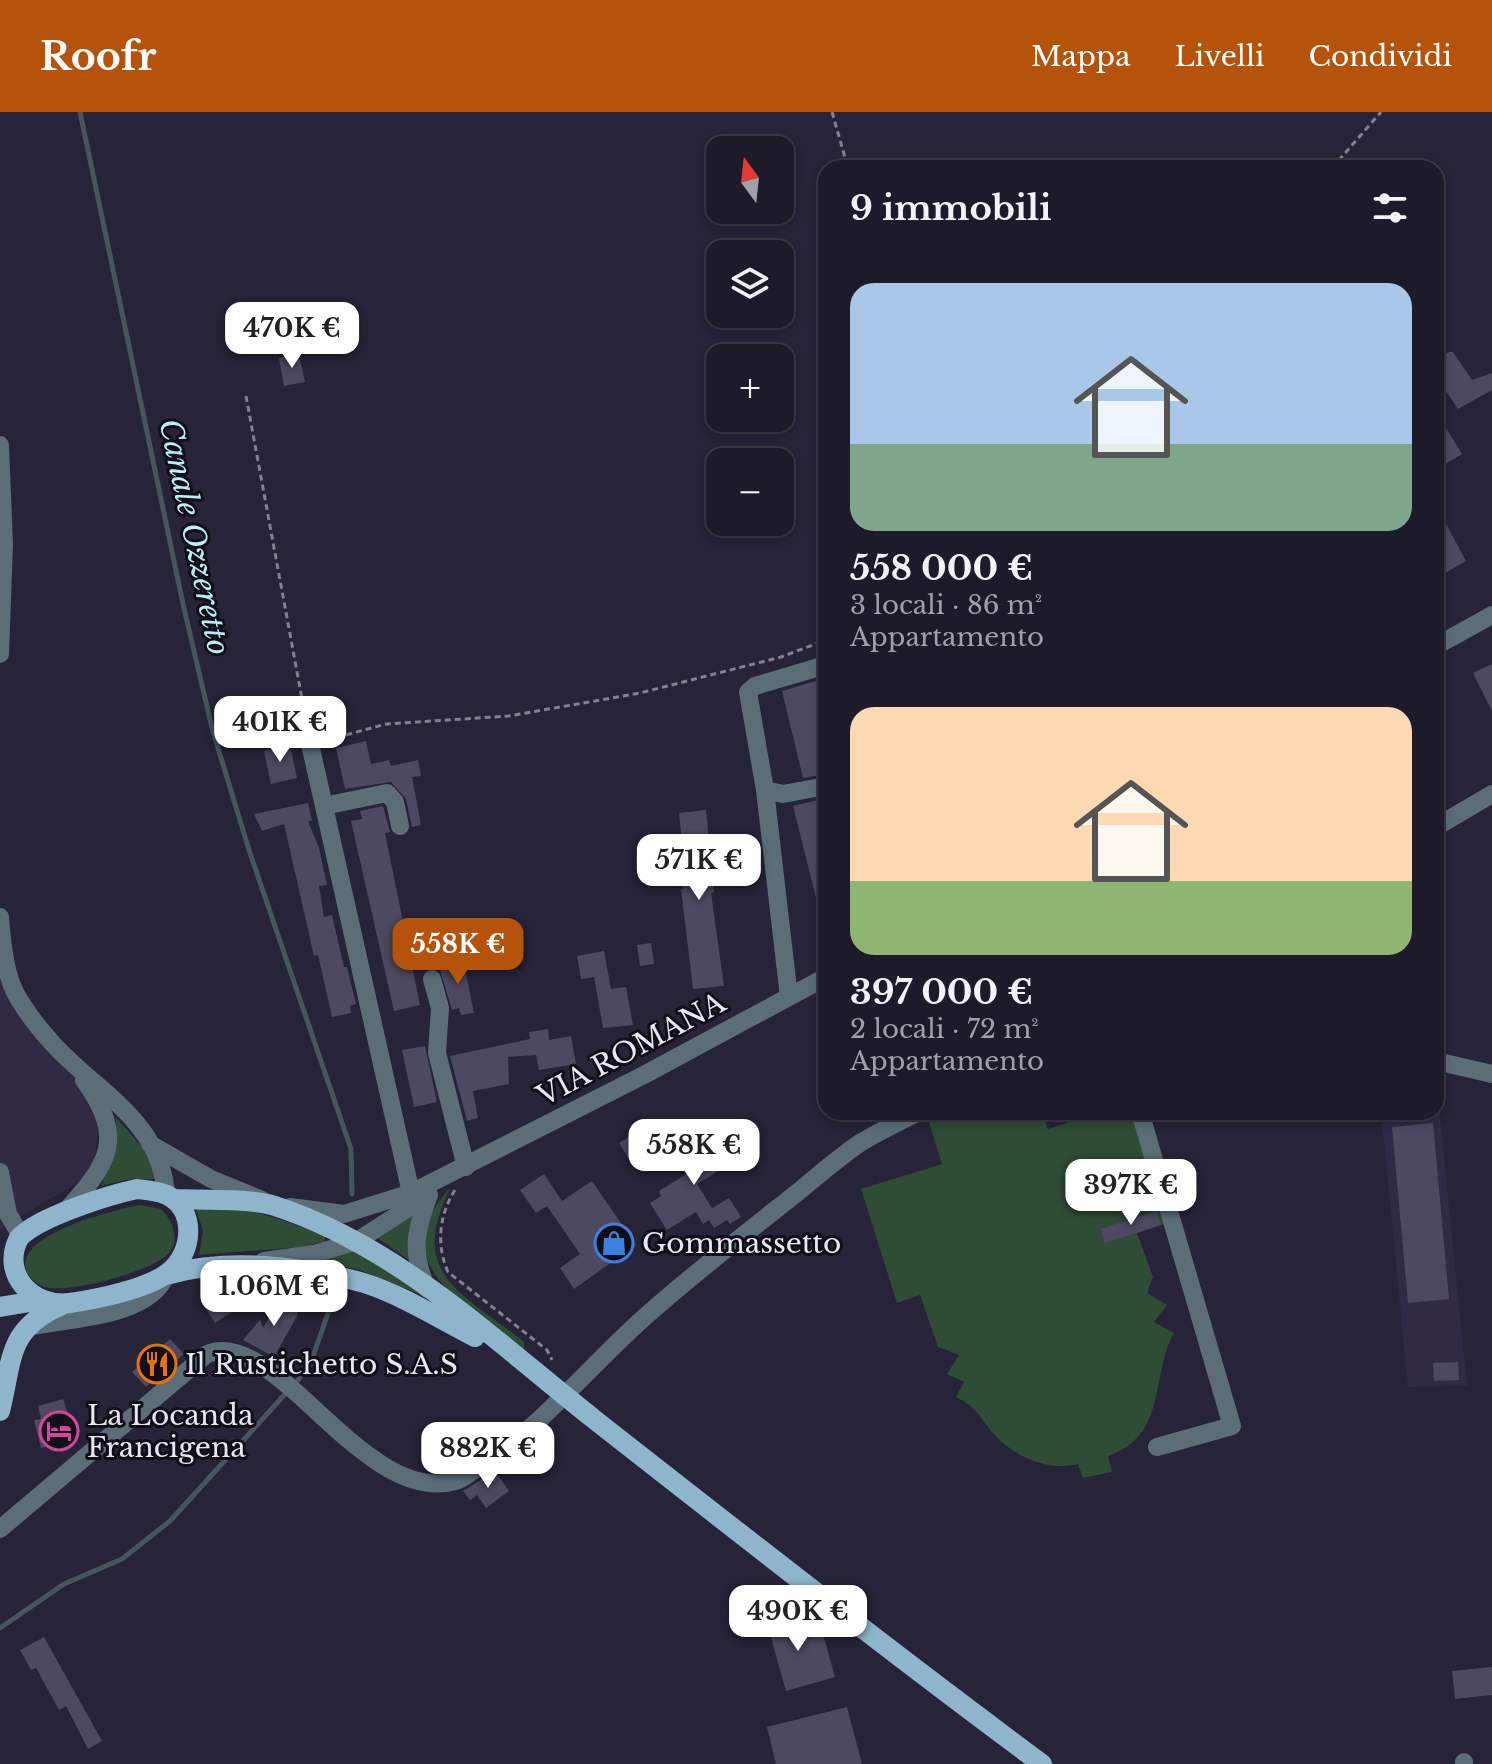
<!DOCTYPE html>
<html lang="it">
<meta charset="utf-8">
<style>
:root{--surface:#1d1a2a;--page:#252332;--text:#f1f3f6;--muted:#a0a1a8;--line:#3b3847;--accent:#b45309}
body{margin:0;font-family:"Libre Baskerville",serif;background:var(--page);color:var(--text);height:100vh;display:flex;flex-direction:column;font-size:30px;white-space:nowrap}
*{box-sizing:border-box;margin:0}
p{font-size:26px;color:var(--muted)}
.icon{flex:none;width:44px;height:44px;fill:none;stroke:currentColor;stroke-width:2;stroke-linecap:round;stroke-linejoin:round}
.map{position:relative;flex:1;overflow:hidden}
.panel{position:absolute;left:818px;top:48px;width:626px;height:960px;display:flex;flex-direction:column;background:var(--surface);border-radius:24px;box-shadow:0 4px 12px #0003,0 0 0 2px var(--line)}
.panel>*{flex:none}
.needle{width:52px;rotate:345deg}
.controls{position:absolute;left:706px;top:24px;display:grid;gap:16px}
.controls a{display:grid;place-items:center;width:88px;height:88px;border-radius:16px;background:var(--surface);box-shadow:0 4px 12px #0003,0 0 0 2px var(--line);font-size:40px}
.price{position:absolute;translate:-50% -68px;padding:0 18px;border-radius:16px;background:#fff;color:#222;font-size:26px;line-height:52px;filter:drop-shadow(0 2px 4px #0008)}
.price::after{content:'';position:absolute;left:50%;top:48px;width:24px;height:18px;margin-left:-12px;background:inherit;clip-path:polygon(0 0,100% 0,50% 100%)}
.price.current{background:var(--accent);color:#fff}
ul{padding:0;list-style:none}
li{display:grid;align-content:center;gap:16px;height:424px;padding:0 32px}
li span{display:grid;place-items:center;height:248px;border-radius:24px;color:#555}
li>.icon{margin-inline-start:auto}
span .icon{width:144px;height:144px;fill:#fffc;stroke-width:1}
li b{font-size:34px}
h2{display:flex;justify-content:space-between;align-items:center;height:96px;padding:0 32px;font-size:34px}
header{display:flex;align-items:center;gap:48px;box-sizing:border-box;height:112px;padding:0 40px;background:var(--accent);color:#fff}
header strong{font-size:38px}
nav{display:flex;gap:44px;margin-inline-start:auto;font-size:28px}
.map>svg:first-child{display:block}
.built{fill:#302a45}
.green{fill:#2e4c36}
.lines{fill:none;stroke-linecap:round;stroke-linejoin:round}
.stream{stroke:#46565e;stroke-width:5}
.building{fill:#4d4960}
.path{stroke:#838092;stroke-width:3;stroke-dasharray:6 4;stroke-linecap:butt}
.minor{stroke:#5b6e78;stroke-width:18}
.major{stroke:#8eb5cb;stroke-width:20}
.labels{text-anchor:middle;stroke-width:6;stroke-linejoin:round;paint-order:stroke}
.street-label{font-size:28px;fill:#e8e6f4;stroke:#100e17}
.poi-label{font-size:28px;fill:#e8e6f4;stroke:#100e17;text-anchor:start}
.water-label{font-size:30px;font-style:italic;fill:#baeef9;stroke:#100e17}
</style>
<header>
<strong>Roofr</strong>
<nav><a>Mappa</a><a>Livelli</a><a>Condividi</a></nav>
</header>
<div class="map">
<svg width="1492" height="1652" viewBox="0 0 1492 1652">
<rect width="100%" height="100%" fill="#272338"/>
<path class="built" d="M0,862L14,898L31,921L82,974L95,999L98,1017L94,1055L78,1070L0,1117Z
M1436,966L1467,1274L1408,1275L1381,1000H1436Z"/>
<path class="green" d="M951,1000H1042L1048,1017L1099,1000H1134L1167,1111L1137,1121L1153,1165L1147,1181L1167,1193L1154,1210L1174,1221C1150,1263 1168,1324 1108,1344L1112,1360L1083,1366L1078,1352C1048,1360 1012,1344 992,1320C978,1303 977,1296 956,1285L964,1270L947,1262L959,1243L938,1235L920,1183L897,1191L861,1077L942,1052L928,1007Z
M115,1004L142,1035L158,1067L126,1068L101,1074C112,1049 119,1031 115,1004Z
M451,1075C406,1163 462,1180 524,1230V1239C471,1197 378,1150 451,1075Z
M194,1090C242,1094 281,1106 325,1124V1129L303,1135L199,1143L203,1119Z
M140,1093L161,1097C172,1108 181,1127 169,1141C154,1159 64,1184 42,1174C35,1171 28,1164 26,1157C16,1122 114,1098 140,1093Z
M414,1102L412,1150L376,1125Z
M354,1138L422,1180L421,1183L360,1158L315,1149Z"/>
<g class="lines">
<path class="stream" d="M80,0L183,492L212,616L249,738L351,1037L352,1082
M294,1273L310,1253L334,1184
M0,1516L64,1472L122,1447L170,1409L287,1280"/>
</g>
<path class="building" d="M1449,240H1453L1472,268L1492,261V278L1458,297L1436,264V249Z
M299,242L305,270L284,274L279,246Z
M1436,300L1462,342L1445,352L1436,334Z
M1436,393L1466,449L1445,461L1436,447Z
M1492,552V599L1473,561Z
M826,566V662L803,666L782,579Z
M366,629L371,652L389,648L391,654L418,648L421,664L412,665L421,713L412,715L406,687L391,670L345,677L336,636Z
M290,633L297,666L271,672L264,639Z
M826,686V805L821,806L793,694Z
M308,691L312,709H308L319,736L327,773L319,774L324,805L332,803L344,855H347L356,892L350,894L351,901L332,905L318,843L314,844L284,712L262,719L254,702Z
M383,694L390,720L385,721L420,893L394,899L351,709L362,707L360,699Z
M706,698L714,780L711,781L724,874L693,877L681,777H683L680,751H684L679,701Z
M651,831L654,852L640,854L637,833Z
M604,839L611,877L626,875L633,913L603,916L594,865L581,867L577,844Z
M462,842L474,901L461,903L459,896L452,898L440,858L451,856L449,845Z
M548,917L549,928L571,924L576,952L539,958L536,943L508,945L509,972L473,979L478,1006L467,1009L450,944L530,927L529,920Z
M425,934L437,990L414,995L402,938Z
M698,1010L725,1055L697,1072L712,1096L729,1086L741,1105L730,1112L727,1108L714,1116L709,1108L703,1112L696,1100L667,1118L650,1091L661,1084L659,1079L698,1055L678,1022Z
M1433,1011L1449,1187L1408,1191L1392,1015Z
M650,1012L669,1038L646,1053L641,1045L631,1050L619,1031Z
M544,1062L562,1089L592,1069L636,1133L574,1177L560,1156L580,1142L547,1094L536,1101L520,1078Z
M1157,1099L1161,1113L1105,1131L1100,1117Z
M249,1172L253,1186L215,1211L204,1194L226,1179Z
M287,1185L299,1192L297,1204L274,1245L243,1228L260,1208L263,1216L276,1192Z
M170,1227L184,1242L146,1275L132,1260Z
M1458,1250L1459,1268L1434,1269L1433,1251Z
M63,1287L76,1327L41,1336L34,1308L41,1307L38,1294Z
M495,1359L509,1379L486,1396L477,1383L470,1388L463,1379Z
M786,1494L796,1529L823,1522L835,1565L786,1579L764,1501Z
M44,1525L102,1629L88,1637L66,1594L59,1598L36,1556L31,1558L20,1538Z
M1492,1555V1583L1455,1587L1452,1559Z
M847,1595L862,1652H776L767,1615Z"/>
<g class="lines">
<path class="path" d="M832,0L848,56
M1332,56L1381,0
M246,284L307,614
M327,628L386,612L509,604L640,581L781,545L826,528
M455,1078C439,1103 436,1133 448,1160L547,1238L552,1248"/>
<path class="minor" d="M0,333L4,432L0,542
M1436,534L1492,503
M310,632L411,1081
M765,678L783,682L826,674
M324,694L387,681L395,690L400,714
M1436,715L1492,682
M0,805C2,831 5,867 20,889C29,904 42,920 54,933C98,981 161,1009 166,1083
M432,867L440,896L437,941L466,1055
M789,885L765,678L748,580L755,574L826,553
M1436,949L1492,962
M1140,1000L1232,1314L1157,1335
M150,1032L211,1067L262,1088
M0,1060L8,1102L21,1124
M290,1095L344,1102L411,1081L642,964L826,865
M64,1101C108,1052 127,1028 84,968
M264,1149L314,1142L357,1129L427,1084
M427,1177C411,1140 415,1120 429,1083
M28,1215C68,1206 149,1206 166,1163
M0,1417L207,1242C276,1214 364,1395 455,1369C462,1368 469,1361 476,1357C540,1317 590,1253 647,1203C692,1163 741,1125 788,1088C812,1069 835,1048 860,1031C878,1020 899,1010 919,1000
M1464,1650V1652"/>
<path class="major" d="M137,1077C147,1078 158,1079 167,1083C197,1098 193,1141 169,1160C148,1177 97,1187 70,1191C33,1196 0,1162 19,1126C38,1105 109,1083 137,1077Z
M173,1087C200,1088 251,1086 275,1094C398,1134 496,1230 595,1308C743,1424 891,1540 1042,1652
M170,1162C229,1146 306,1154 364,1171C402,1183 440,1207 475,1225
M0,1195L36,1189
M0,1299C13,1248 6,1217 62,1193"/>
</g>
<defs>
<g id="shop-ring" transform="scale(2)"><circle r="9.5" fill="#100e17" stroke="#3f7fe0" stroke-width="1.5"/><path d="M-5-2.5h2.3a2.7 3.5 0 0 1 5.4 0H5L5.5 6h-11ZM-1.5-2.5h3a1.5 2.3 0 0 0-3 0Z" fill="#3f7fe0"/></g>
<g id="restaurant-ring" transform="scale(2)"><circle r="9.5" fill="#100e17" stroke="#e8710a" stroke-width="1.5"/><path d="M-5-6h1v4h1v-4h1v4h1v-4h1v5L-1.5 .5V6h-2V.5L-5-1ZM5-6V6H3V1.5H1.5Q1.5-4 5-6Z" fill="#e8710a"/></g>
<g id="hotel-ring" transform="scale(2)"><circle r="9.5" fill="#100e17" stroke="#d1479c" stroke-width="1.5"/><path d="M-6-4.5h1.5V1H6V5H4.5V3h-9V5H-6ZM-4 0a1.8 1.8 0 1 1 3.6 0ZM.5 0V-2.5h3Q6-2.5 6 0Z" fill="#d1479c"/></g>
</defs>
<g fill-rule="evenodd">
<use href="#shop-ring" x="614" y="1131"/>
<use href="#restaurant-ring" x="157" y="1252"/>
<use href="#hotel-ring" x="59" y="1319"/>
</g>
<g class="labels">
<g class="street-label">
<text transform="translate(631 937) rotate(-28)" y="10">VIA ROMANA</text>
</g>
<g class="poi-label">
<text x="642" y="1141">Gommassetto</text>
<text x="185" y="1262">Il Rustichetto S.A.S</text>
<text x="87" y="1313">La Locanda<tspan x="87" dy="32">Francigena</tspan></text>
</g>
<g class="water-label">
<text transform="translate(194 425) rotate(78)" y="10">Canale Ozzeretto</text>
</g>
</g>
</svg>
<div class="controls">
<a><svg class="needle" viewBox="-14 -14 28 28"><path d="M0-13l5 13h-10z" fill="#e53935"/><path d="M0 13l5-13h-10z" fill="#a0a1a8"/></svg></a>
<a><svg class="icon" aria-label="layers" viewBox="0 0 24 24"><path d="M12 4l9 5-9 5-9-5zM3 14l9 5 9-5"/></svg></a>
<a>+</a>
<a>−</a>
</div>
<b class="price" style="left:292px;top:258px">470K €</b>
<b class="price" style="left:280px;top:652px">401K €</b>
<b class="price" style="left:699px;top:790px">571K €</b>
<b class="price current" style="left:458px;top:874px">558K €</b>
<b class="price" style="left:694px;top:1075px">558K €</b>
<b class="price" style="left:1131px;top:1115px">397K €</b>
<b class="price" style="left:274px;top:1216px">1.06M €</b>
<b class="price" style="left:488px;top:1378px">882K €</b>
<b class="price" style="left:798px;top:1541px">490K €</b>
<section class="panel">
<h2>9 immobili<svg class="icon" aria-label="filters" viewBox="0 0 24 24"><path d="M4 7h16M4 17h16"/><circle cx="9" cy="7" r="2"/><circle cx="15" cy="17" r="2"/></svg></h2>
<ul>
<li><span style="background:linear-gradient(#a9c7e8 65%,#7fa58c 0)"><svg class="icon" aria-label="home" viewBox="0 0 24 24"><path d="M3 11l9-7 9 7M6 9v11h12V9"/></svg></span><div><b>558 000 €</b><p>3 locali · 86 m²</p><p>Appartamento</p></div></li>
<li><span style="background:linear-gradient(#ffd9b3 70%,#8fb573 0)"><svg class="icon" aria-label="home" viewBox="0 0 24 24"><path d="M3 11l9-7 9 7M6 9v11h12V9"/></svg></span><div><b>397 000 €</b><p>2 locali · 72 m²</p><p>Appartamento</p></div></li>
</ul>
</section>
</div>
